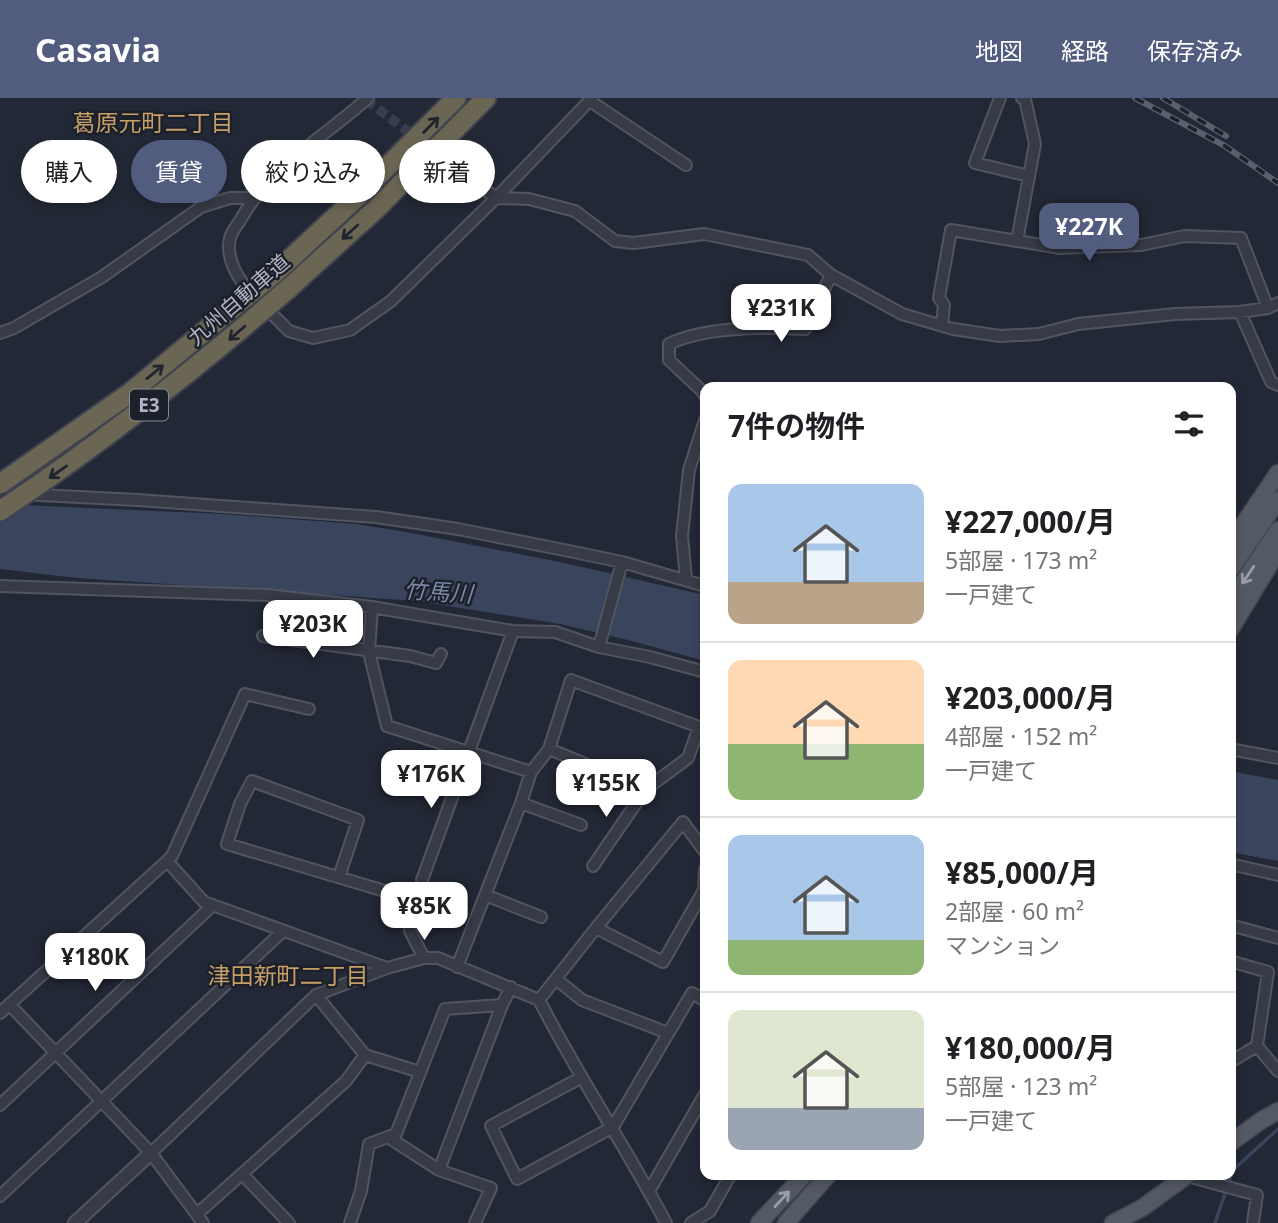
<!DOCTYPE html>
<html lang="ja">
<meta charset="utf-8">
<style>
:root{--surface:#fff;--page:#f6f6f6;--text:#202124;--muted:#757577;--line:#e0e0e0;--accent:#525c7e}
body{margin:0;font-family:"Noto Sans","Noto Sans JP",sans-serif;background:var(--page);color:var(--text);height:100vh;display:flex;flex-direction:column;font-size:26px;white-space:nowrap}
*{box-sizing:border-box;margin:0}
p{font-size:23px;color:var(--muted)}
.icon{flex:none;width:38px;height:38px;fill:none;stroke:currentColor;stroke-width:2;stroke-linecap:round;stroke-linejoin:round}
.map{position:relative;flex:1;overflow:hidden}
.side{position:absolute;left:700px;top:284px;width:536px;height:798px;display:flex;flex-direction:column;background:var(--surface);border-radius:14px;box-shadow:0 4px 10px #0003}
.side>*{flex:none}
.hud{position:absolute;left:21px;top:42px;width:574px;height:63px;display:flex;gap:14px}
.price{position:absolute;translate:-50% -60px;padding:0 16px;border-radius:14px;background:#fff;color:#222;font-size:23px;line-height:46px;filter:drop-shadow(0 2px 4px #0008)}
.price::after{content:'';position:absolute;left:50%;top:42px;width:21px;height:16px;margin-left:-10px;background:inherit;clip-path:polygon(0 0,100% 0,50% 100%)}
.price.current{background:var(--accent);color:#fff}
ul{padding:0;list-style:none}
li{display:flex;align-items:center;gap:21px;height:175px;padding:0 28px}
li+li{border-top:2px solid var(--line)}
li span{display:grid;place-items:center;flex:none;width:196px;height:140px;border-radius:14px;color:#555}
li>.icon{margin-inline-start:auto}
span .icon{width:84px;height:84px;fill:#fffc;stroke-width:1}
li b{font-size:30px}
h2{display:flex;justify-content:space-between;align-items:center;height:84px;padding:0 28px;font-size:30px}
.pill{padding:0 24px;border-radius:32px;background:var(--surface);box-shadow:0 4px 10px #0003;font-size:24px;line-height:63px}
.pill.current{background:var(--accent);color:#fff}
header{display:flex;align-items:center;gap:42px;box-sizing:border-box;height:98px;padding:0 35px;background:var(--accent);color:#fff}
header strong{font-size:33px}
nav{display:flex;gap:38px;margin-inline-start:auto;font-size:24px}
.map>svg:first-child{display:block}
.water{fill:#3a445d}
.lines{fill:none;stroke-linecap:round;stroke-linejoin:round}
.stream{stroke:#3a445d;stroke-width:3.5}
.minor-tunnel{stroke:#383d4b;stroke-width:10;stroke-dasharray:10 5;stroke-linecap:butt}
.minor-casing{stroke:#515561;stroke-width:14}
.tertiary-casing{stroke:#515561;stroke-width:16}
.primary-casing{stroke:#404450;stroke-width:19}
.motorway-casing{stroke:#3e424e;stroke-width:23}
.minor{stroke:#363b46;stroke-width:10}
.tertiary{stroke:#363b46;stroke-width:12}
.primary{stroke:#545966;stroke-width:16}
.motorway{stroke:#6b6654;stroke-width:19}
.rail-casing{stroke:#5b606f;stroke-width:6}
.rail{stroke:#1c202b;stroke-width:3.5;stroke-dasharray:10;stroke-linecap:butt}
.motorway-bridge-casing{stroke:#3e424e;stroke-width:23;stroke-linecap:butt}
.motorway-bridge{stroke:#6b6654;stroke-width:19}
.oneway{stroke:#20242d}
.oneway2{stroke:#9a9eac}
.labels{text-anchor:middle;stroke-width:5;stroke-linejoin:round;paint-order:stroke}
.shield{fill:#1c202b;stroke:#848895;stroke-width:2}
.shield-label{font-size:19px;font-weight:bold;fill:#b1b5c3}
.street-label{font-size:21px;fill:#b1b5c3;stroke:#1c202b}
.neighbourhood-label{font-size:23px;fill:#c69f69;stroke:#1c202b}
.water-label{font-size:23px;font-style:italic;fill:#7c88a8;stroke:#1c202b}
</style>
<header>
<strong>Casavia</strong>
<nav><a>地図</a><a>経路</a><a>保存済み</a></nav>
</header>
<div class="map">
<svg width="1278" height="1125" viewBox="0 0 1278 1125">
<rect width="100%" height="100%" fill="#232836"/>
<path class="water" d="M0,406L223,416L356,426L406,434L555,463L705,497V563L632,543L560,526L418,503L77,480L0,471Z
M1230,673L1278,682V763L1230,754Z"/>
<g class="lines">
<path class="stream" d="M1215,1125L1233,1072L1278,1031"/>
<path class="minor-tunnel" d="M366,2L474,83"/>
<g class="minor-casing">
<path id="minor" d="M1000,0L975,65L1029,78
M590,3L686,67
M474,83L496,100L529,101L575,113L615,143L634,145L704,136L808,157L831,177L902,216L953,231L1000,238L1039,236L1078,226L1175,216L1240,214L1268,210L1278,205
M1017,143L1035,46L1025,1L1022,0
M253,197C239,183 225,161 230,140C232,133 238,126 241,121C270,69 324,39 368,0
M264,208L289,233L313,240L350,232L391,203L496,100L592,0
M1240,214L1271,284L1278,287
M942,227L944,207L939,200L951,132L1060,150L1141,147L1185,138L1241,140L1268,210
M0,235L14,230L102,179L201,109L230,100H252
M705,298L702,293L669,262V246C704,229 766,229 805,231L831,177
M0,395L138,402L376,419L458,431L574,454L622,464L705,488
M686,481L682,438L689,372L705,322
M0,488L267,497L372,509L513,533L555,534L599,549L650,559L705,574
M372,509L369,554L387,628L531,674L521,705L457,869
M263,538L410,558L436,565L441,556
M599,549L622,464
M1230,651L1278,660
M531,674L549,651L571,582L699,629L688,660L646,691L549,651
M521,705L581,727
M705,754L683,724L596,830L663,864L704,792L705,771
M167,763L172,758L245,596L309,611
M1230,766L1278,777
M593,768L646,691
M339,779L358,722L252,683L240,706L227,746L408,800L410,833L424,860
M422,782L513,533
M485,797L541,819
M1230,827L1278,840
M1230,863L1268,874L1257,948L1278,973
M556,881L582,902L668,935
M539,902L596,830
M9,906L151,1055L203,1125
M0,915L167,763L204,804L387,870
M365,957L420,974
M1230,964L1257,948
M582,979L491,1028L517,1081L613,1029L692,895L705,903
M0,1007L213,807
M388,1039L439,1072L491,1090L475,1125
M151,1055L316,897L387,870L424,860H438L539,902C578,978 626,1049 666,1125
M439,1072L502,907
M242,1076L289,1125
M1187,1078L1257,1097L1253,1125
M649,1093L705,996
M0,1098L283,833
M197,1116L346,983L365,957L316,897
M350,1125L361,1093L369,1046L396,1036L445,911L502,907L511,889
M691,1125L710,1113L731,1076"/>
</g>
<g class="tertiary-casing">
<path id="tertiary" d="M75,1125L151,1055"/>
</g>
<g class="primary-casing">
<path id="primary" d="M1230,446L1278,375
M1230,472L1278,402
M1230,504L1278,432
M1230,532L1278,453
M1230,1045L1262,1022L1278,1013
M759,1125L805,1076
M786,1125L829,1076
M1113,1125L1142,1110L1189,1076"/>
</g>
<g class="motorway-casing">
<path id="motorway" d="M275,175L358,98L456,0
M289,190L376,111L486,0"/>
</g>
<use href="#minor" class="minor"/>
<use href="#tertiary" class="tertiary"/>
<use href="#primary" class="primary"/>
<use href="#motorway" class="motorway"/>
<g class="rail-casing">
<path id="rail" d="M1135,0L1225,48L1278,85
M1163,0L1226,38"/>
</g>
<use href="#rail" class="rail"/>
<g class="motorway-bridge-casing">
<path id="motorway-bridge" d="M0,386L130,295L275,175
M0,413C102,345 197,270 289,190"/>
</g>
<use href="#motorway-bridge" class="motorway-bridge"/>
</g>
<defs><path id="oneway-shaft" d="M-6 0H5M1.5-3L5.5 0L1.5 3" fill="none" stroke-width="1.6" stroke-linecap="round" stroke-linejoin="round" transform="scale(1.75)"/></defs>
<g class="oneway">
<use href="#oneway-shaft" transform="translate(431 27) rotate(-45)"/>
<use href="#oneway-shaft" transform="translate(350 134) rotate(138)"/>
<use href="#oneway-shaft" transform="translate(237 235) rotate(139)"/>
<use href="#oneway-shaft" transform="translate(155 274) rotate(-39)"/>
<use href="#oneway-shaft" transform="translate(58 374) rotate(145)"/>
</g>
<g class="oneway2">
<use href="#oneway-shaft" transform="translate(1248 477) rotate(124)"/>
<use href="#oneway-shaft" transform="translate(782 1101) rotate(-47)"/>
</g>
<g class="labels">
<rect class="shield" x="130" y="291.5" width="38" height="31" rx="5"/>
<g class="shield-label">
<text x="149" y="314">E3</text>
</g>
<g class="street-label">
<text transform="translate(239 202) rotate(-41)" y="7">九州自動車道</text>
</g>
<g class="neighbourhood-label">
<text x="153" y="33">葛原元町二丁目</text>
<text x="288" y="886">津田新町二丁目</text>
</g>
<g class="water-label">
<text transform="translate(438 494) rotate(4)" y="8">竹馬川</text>
</g>
</g>
</svg>
<b class="price current" style="left:1089px;top:165px">¥227K</b>
<b class="price" style="left:781px;top:246px">¥231K</b>
<b class="price" style="left:313px;top:562px">¥203K</b>
<b class="price" style="left:431px;top:712px">¥176K</b>
<b class="price" style="left:606px;top:721px">¥155K</b>
<b class="price" style="left:424px;top:844px">¥85K</b>
<b class="price" style="left:95px;top:895px">¥180K</b>
<div class="hud">
<a class="pill">購入</a>
<a class="pill current">賃貸</a>
<a class="pill">絞り込み</a>
<a class="pill">新着</a>
</div>
<section class="side">
<h2>7件の物件<svg class="icon" aria-label="filters" viewBox="0 0 24 24"><path d="M4 7h16M4 17h16"/><circle cx="9" cy="7" r="2"/><circle cx="15" cy="17" r="2"/></svg></h2>
<ul>
<li><span style="background:linear-gradient(#a9c7e8 70%,#b9a48a 0)"><svg class="icon" aria-label="home" viewBox="0 0 24 24"><path d="M3 11l9-7 9 7M6 9v11h12V9"/></svg></span><div><b>¥227,000/月</b><p>5部屋 · 173 m²</p><p>一戸建て</p></div></li>
<li><span style="background:linear-gradient(#ffd9b3 60%,#8fb573 0)"><svg class="icon" aria-label="home" viewBox="0 0 24 24"><path d="M3 11l9-7 9 7M6 9v11h12V9"/></svg></span><div><b>¥203,000/月</b><p>4部屋 · 152 m²</p><p>一戸建て</p></div></li>
<li><span style="background:linear-gradient(#a9c7e8 75%,#8fb573 0)"><svg class="icon" aria-label="home" viewBox="0 0 24 24"><path d="M3 11l9-7 9 7M6 9v11h12V9"/></svg></span><div><b>¥85,000/月</b><p>2部屋 · 60 m²</p><p>マンション</p></div></li>
<li><span style="background:linear-gradient(#dfe7d0 70%,#9aa5b1 0)"><svg class="icon" aria-label="home" viewBox="0 0 24 24"><path d="M3 11l9-7 9 7M6 9v11h12V9"/></svg></span><div><b>¥180,000/月</b><p>5部屋 · 123 m²</p><p>一戸建て</p></div></li>
</ul>
</section>
</div>
